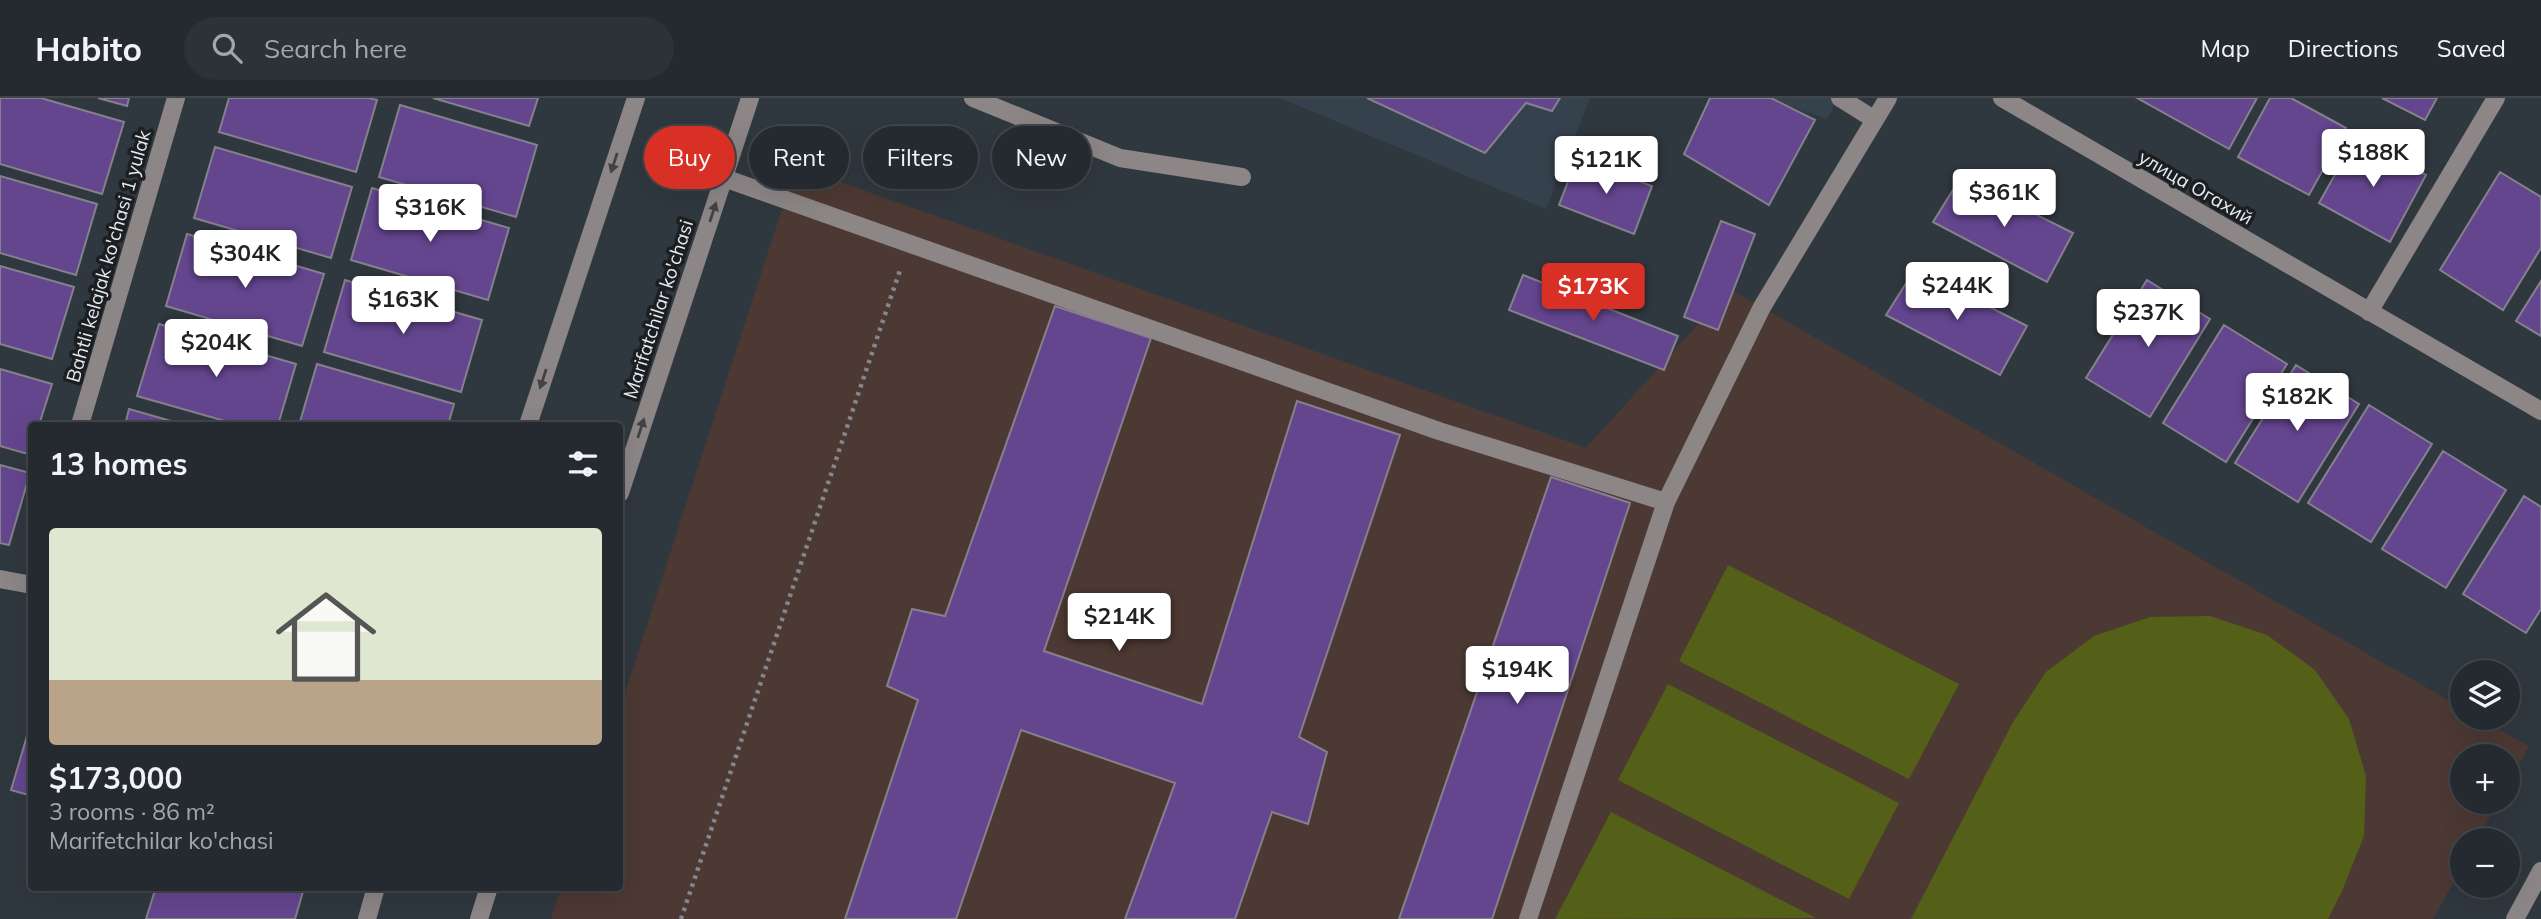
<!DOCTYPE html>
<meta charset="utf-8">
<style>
:root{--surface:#242a2f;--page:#2c3237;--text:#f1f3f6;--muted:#a3a7aa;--line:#41464b;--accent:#d93025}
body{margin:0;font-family:Mulish,sans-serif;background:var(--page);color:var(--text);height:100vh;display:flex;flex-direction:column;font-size:26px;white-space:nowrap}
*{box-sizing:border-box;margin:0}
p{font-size:23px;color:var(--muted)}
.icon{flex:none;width:38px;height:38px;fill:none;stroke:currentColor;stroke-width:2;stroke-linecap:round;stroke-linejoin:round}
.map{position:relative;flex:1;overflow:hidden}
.details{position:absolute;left:28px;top:324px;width:595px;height:469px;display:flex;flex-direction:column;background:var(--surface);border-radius:7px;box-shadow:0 7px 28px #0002,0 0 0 2px var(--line)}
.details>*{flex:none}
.top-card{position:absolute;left:644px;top:28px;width:665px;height:63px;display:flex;gap:14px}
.fabs{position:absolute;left:2450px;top:562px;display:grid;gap:14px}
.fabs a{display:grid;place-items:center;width:70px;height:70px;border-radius:50%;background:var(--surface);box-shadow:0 7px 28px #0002,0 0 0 2px var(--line);font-size:35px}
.price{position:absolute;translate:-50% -60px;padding:0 16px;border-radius:7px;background:#fff;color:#222;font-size:23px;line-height:46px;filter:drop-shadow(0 2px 4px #0008)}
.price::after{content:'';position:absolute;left:50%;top:42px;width:21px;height:16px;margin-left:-10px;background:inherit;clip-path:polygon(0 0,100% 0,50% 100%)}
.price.active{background:var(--accent);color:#fff}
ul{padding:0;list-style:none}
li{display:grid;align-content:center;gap:14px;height:371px;padding:0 21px}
li span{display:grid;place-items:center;height:217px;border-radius:7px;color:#555}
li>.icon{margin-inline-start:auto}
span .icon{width:126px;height:126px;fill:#fffc;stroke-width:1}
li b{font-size:30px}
h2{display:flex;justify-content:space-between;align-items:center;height:84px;padding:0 21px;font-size:30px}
.tag{padding:0 24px;border-radius:32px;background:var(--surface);box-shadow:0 7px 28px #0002,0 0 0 2px var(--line);font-size:24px;line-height:63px}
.tag.active{background:var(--accent);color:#fff}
header{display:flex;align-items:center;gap:42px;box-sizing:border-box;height:98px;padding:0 35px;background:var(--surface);border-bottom:2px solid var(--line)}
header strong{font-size:33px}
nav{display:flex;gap:38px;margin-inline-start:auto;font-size:24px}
.search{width:490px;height:63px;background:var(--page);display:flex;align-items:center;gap:18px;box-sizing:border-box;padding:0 24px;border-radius:38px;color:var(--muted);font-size:26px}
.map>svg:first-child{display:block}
.built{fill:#35424d}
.education{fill:#4d3933}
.pitch{fill:#545f18}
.building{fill:#64468f;stroke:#85818c;stroke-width:2}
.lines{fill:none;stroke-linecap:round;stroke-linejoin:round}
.path{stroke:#81878d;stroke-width:4.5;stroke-dasharray:3.5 5;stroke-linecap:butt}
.minor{stroke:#8c8687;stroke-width:18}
.oneway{fill:#434345}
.labels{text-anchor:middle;stroke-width:7;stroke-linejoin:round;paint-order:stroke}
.street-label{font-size:19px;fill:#e6ebf0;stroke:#1b1f22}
</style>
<header>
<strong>Habito</strong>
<div class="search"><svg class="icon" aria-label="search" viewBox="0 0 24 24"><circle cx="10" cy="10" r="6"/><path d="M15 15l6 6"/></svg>Search here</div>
<nav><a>Map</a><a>Directions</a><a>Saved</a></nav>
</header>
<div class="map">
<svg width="2541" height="821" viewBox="0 0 2541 821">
<rect width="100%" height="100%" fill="#30383f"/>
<path class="built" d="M1280,0H1590L1546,111Z
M1765,0H1838L1827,21Z"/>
<path class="education" d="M796,68L1586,350L1730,191L2462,610V620H2479L2529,648L2508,687V658H2462V704H2498L2477,742H2462V769L2433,821H551L561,789H620V610Z"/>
<path class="pitch" d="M1728,467L1959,586L1909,681L1679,563Z
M2210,518L2267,537L2315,572L2349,621L2366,678L2364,738L2342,793L2328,821H1911L2013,624L2046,574L2094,538L2150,519Z
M1668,586L1899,705L1849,801L1618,682Z
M1611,714L1816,820L1555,821Z"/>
<path class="building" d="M0,0H41L124,24L102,96L0,66Z
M98,0H129L127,8Z
M229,0H369L377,2L356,74L219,34Z
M433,0H538L529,28Z
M1367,0H1560L1552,13L1526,5L1485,55Z
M1710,0H1771L1815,22L1769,107L1684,56Z
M2137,0H2257L2229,51Z
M2270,0H2291L2346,30L2309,97L2238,59Z
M2382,0H2437L2425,22Z
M400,7L537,47L516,119L379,79Z
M2356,39L2426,77L2390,144L2319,105Z
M215,49L352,89L331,160L194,120Z
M1577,60L1652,88L1634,136L1559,107Z
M2500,74L2541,99V150L2503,212L2440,172Z
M0,78L97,106L76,177L0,155Z
M1961,79L2073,135L2047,184L1933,124Z
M372,90L509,130L488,202L351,162Z
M1721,123L1755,136L1718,232L1684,219Z
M187,136L324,176L302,248L166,208Z
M0,168L74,189L52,261L0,246Z
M1915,171L2027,228L2000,277L1886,217Z
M1523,177L1678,238L1664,272L1509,212Z
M345,182L482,222L461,294L324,254Z
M2147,182L2210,221L2150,319L2086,280Z
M2541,183V238L2516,223Z
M1055,208L1151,240L1044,553L1202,606L1297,303L1400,337L1299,639L1327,654L1308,726L1272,714L1235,821H1125L1175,685L1021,632L956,821H845L918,602L887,588L912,511L945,518Z
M159,226L296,266L278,327H239L137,298Z
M2224,227L2287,266L2226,364L2163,325Z
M317,266L454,306L448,327H299Z
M2296,267L2359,306L2298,404L2235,365Z
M0,271L52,286L39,327H32L31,357L0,348Z
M2369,307L2432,346L2371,444L2308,405Z
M129,311L185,327H125Z
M2443,353L2506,392L2446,490L2382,451Z
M0,367L30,375L9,447L0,445Z
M1551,379L1630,405L1492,821H1399Z
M2524,398L2541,409V511L2526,535L2463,496Z
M32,621V698L11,692Z
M156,789H302L304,790L295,821H146Z"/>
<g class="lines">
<path class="path" d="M681,821L900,172"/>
<path class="minor" d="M973,0L1120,60L1242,79
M1840,0L1875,22
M2002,0L2541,313
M724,80L1439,333L1666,404
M2369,214L2496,0
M80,327L176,0
M528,327L636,0
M620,395L750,0
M0,481L32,487
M367,821L376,789
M479,821L489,789
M1528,821L1666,404L1762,209L1888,0
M2515,821L2541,773"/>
</g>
<defs><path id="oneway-solid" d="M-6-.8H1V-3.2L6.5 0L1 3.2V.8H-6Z" transform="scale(1.75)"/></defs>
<g class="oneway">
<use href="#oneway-solid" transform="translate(614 65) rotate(108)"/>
<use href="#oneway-solid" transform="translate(713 114) rotate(-72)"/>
<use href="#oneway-solid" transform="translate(543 281) rotate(108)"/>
<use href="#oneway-solid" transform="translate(641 330) rotate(-72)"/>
</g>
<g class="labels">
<g class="street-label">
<text transform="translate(2196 89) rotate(30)" y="7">улица Огахий</text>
<text transform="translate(108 158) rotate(-74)" y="7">Bahtli kelajak ko'chasi 1 yulak</text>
<text transform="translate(658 211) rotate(-72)" y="7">Marifatchilar ko'chasi</text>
</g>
</g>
</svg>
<div class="fabs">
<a><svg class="icon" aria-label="layers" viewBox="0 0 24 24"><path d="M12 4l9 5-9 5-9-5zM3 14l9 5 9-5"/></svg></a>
<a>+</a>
<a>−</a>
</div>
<b class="price" style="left:2373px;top:91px">$188K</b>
<b class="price" style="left:1606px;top:98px">$121K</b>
<b class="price" style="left:2004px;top:131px">$361K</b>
<b class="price" style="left:430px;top:146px">$316K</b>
<b class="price" style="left:245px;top:192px">$304K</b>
<b class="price" style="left:1957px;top:224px">$244K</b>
<b class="price active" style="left:1593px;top:225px">$173K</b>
<b class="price" style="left:403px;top:238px">$163K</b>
<b class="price" style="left:2148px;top:251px">$237K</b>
<b class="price" style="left:216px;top:281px">$204K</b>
<b class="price" style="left:2297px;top:335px">$182K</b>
<b class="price" style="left:1119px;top:555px">$214K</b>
<b class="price" style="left:1517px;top:608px">$194K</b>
<div class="top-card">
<a class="tag active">Buy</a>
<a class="tag">Rent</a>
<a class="tag">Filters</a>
<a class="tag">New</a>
</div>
<section class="details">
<h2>13 homes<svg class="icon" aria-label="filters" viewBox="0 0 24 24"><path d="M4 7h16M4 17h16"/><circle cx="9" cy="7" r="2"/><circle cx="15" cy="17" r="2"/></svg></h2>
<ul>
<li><span style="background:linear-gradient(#dfe7d0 70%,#b9a48a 0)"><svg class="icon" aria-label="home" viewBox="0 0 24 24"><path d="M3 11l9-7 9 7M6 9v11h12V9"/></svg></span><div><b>$173,000</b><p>3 rooms · 86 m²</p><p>Marifetchilar ko'chasi</p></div></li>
</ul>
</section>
</div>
